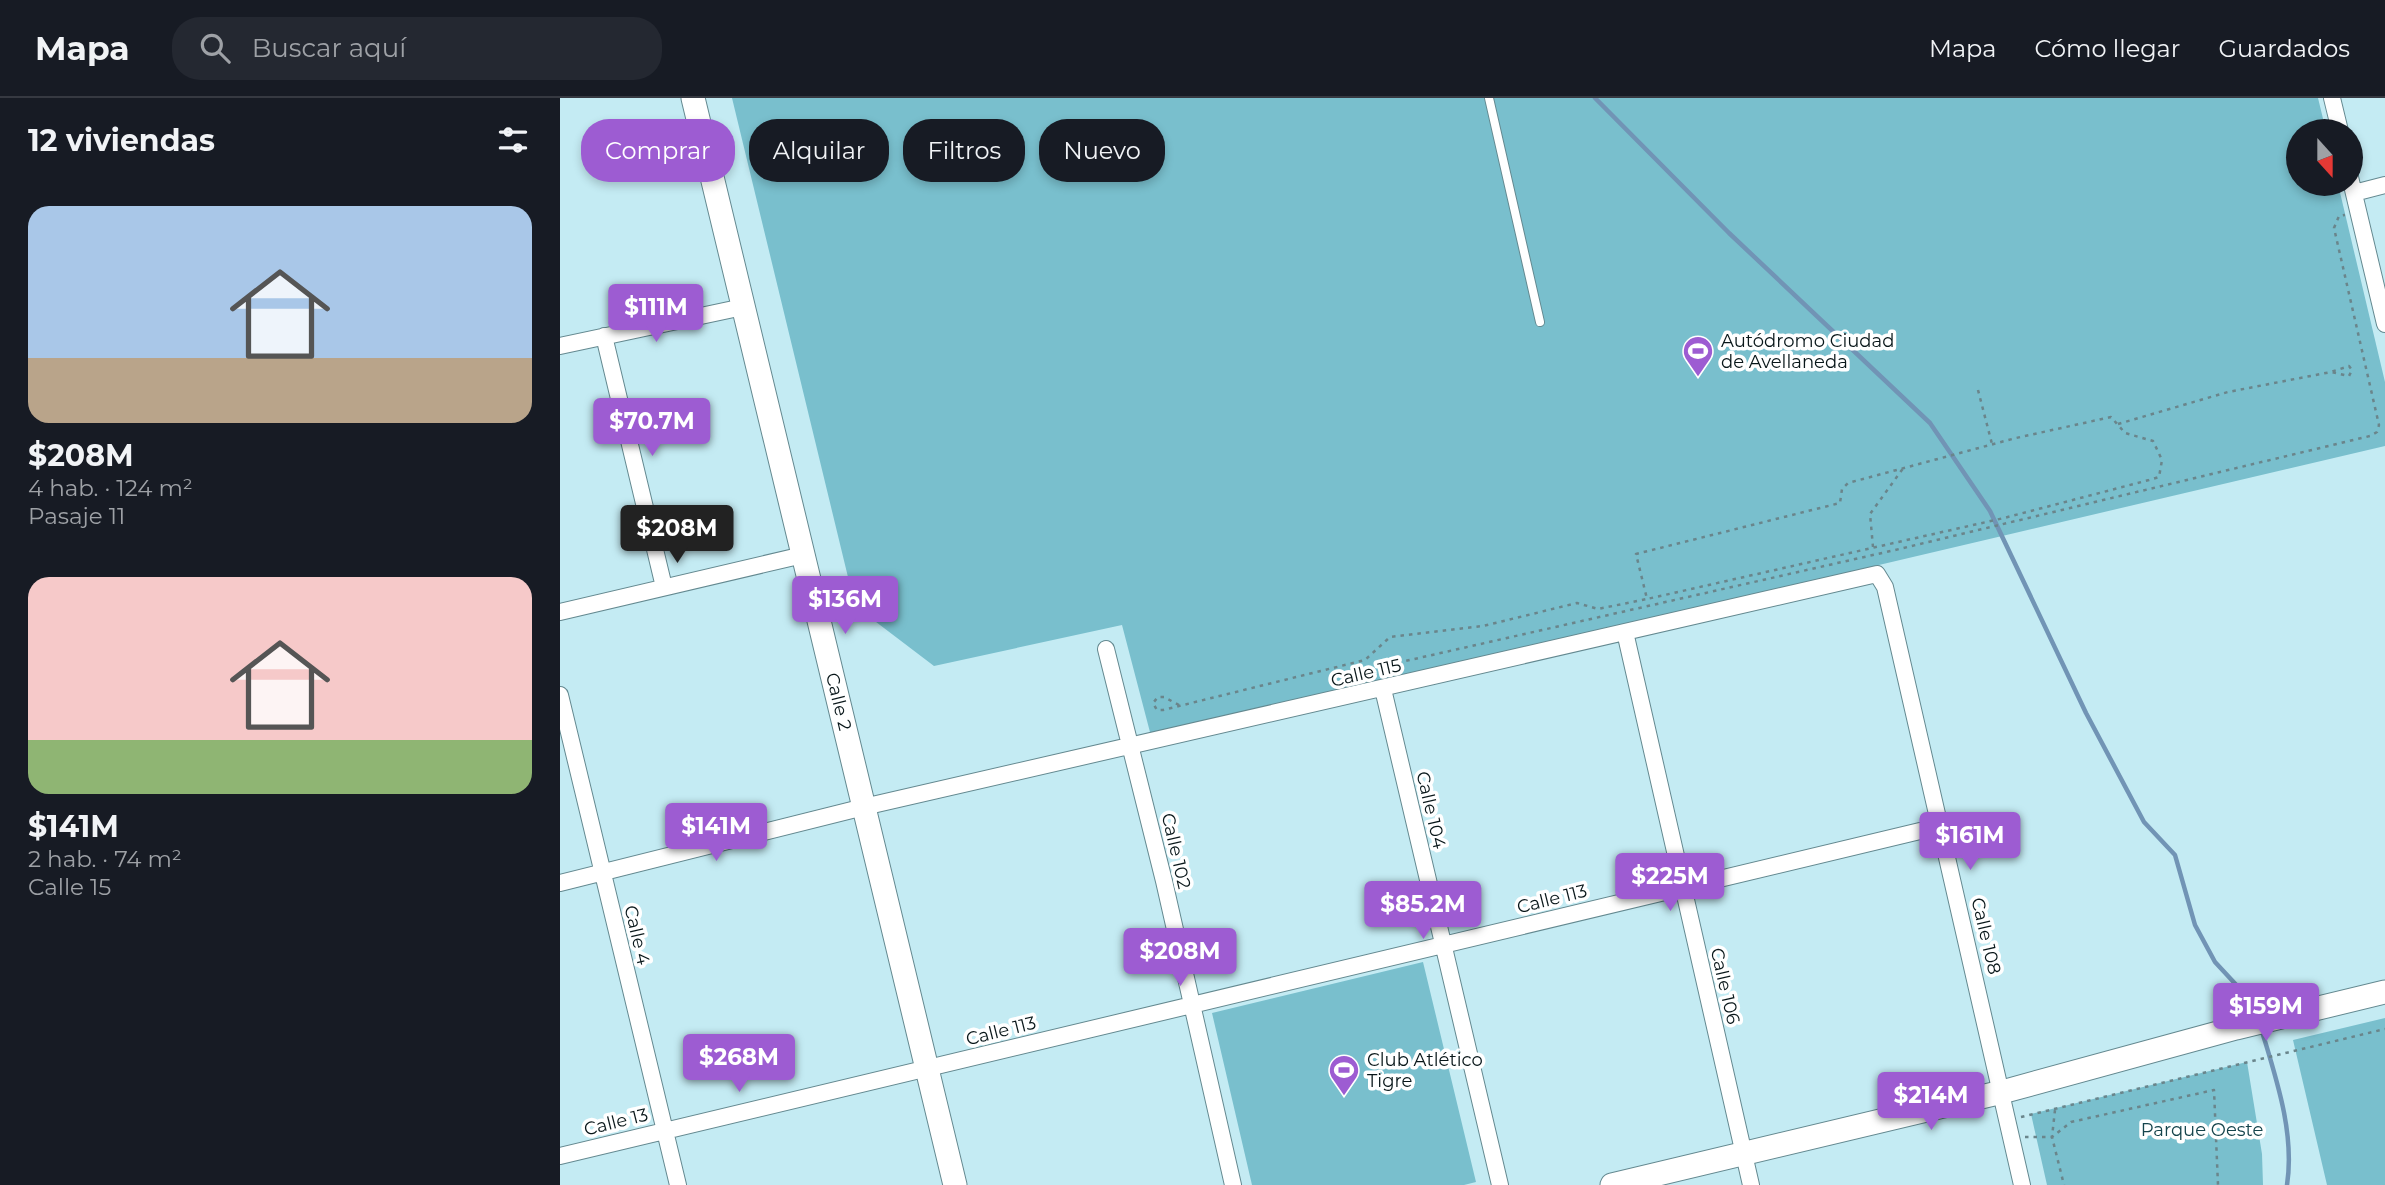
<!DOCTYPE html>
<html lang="es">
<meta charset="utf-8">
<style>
:root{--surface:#171b24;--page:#242831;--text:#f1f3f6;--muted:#9ea1a6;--line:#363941;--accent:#9d5cd2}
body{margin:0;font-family:Montserrat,sans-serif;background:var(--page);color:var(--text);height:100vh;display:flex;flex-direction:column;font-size:26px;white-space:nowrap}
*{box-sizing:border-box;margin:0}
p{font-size:23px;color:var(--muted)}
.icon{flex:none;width:38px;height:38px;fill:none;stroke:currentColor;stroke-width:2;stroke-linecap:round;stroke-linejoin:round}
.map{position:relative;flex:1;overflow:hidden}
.details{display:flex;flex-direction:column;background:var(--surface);width:560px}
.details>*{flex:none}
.guide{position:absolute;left:21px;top:21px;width:665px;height:63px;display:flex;gap:14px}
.needle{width:46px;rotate:159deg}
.fabs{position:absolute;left:1726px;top:21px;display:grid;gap:14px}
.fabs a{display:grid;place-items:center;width:77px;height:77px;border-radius:50%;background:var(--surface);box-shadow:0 4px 10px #0003;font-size:35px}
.price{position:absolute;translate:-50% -60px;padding:0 16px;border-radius:7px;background:var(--accent);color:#fff;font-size:23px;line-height:46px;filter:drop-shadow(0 2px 4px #0008)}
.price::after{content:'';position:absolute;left:50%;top:42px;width:21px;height:16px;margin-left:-10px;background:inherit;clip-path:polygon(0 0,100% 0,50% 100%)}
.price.current{background:#222;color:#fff}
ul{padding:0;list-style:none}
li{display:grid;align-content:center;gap:14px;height:371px;padding:0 28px}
li span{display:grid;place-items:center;height:217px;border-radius:21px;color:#555}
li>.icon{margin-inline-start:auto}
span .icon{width:126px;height:126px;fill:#fffc;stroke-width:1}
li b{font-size:30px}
h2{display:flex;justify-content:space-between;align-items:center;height:84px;padding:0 28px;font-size:30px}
.pill{padding:0 24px;border-radius:28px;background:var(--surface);box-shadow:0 4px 10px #0003;font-size:24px;line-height:63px}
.pill.current{background:var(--accent);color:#fff}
header{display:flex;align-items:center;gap:42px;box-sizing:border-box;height:98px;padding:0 35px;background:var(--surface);border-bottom:2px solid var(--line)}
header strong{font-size:33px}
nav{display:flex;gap:38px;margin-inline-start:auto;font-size:24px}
.search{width:490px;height:63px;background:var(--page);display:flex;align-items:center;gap:18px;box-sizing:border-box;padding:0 24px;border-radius:28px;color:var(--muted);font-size:26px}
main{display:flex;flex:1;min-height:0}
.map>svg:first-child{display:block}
.green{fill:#79bfcd}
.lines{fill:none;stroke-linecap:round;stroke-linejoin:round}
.stream{stroke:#7194b5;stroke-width:4.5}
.lane-casing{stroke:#648990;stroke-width:10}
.street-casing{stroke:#648990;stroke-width:18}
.secondary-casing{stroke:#648990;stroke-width:25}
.path{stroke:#6a858b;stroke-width:2.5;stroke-dasharray:3.5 5;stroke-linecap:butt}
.lane{stroke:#fff;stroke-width:8}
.street{stroke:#fff;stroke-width:16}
.secondary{stroke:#fff;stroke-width:23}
.labels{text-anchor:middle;stroke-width:7;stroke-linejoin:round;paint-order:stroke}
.poi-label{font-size:18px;fill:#081619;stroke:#fff;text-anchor:start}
.street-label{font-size:18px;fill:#081619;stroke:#fff}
.park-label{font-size:18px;fill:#15444c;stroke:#fff}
</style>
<header>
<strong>Mapa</strong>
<div class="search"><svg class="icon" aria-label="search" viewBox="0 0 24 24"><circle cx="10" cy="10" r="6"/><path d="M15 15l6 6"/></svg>Buscar aquí</div>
<nav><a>Mapa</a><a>Cómo llegar</a><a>Guardados</a></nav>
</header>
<main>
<section class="details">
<h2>12 viviendas<svg class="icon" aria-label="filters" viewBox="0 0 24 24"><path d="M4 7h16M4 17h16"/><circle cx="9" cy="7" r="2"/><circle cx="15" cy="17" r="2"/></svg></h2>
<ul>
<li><span style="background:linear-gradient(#a9c7e8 70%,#b9a48a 0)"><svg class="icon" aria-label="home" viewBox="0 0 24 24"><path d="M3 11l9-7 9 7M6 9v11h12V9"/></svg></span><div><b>$208M</b><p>4 hab. · 124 m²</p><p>Pasaje 11</p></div></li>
<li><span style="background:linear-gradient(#f6c9c9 75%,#8fb573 0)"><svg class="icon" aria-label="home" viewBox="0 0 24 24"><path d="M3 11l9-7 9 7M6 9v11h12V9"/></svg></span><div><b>$141M</b><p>2 hab. · 74 m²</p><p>Calle 15</p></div></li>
</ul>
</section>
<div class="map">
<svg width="1825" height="1087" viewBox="0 0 1825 1087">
<rect width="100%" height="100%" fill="#c4ebf3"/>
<path class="green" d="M172,0H1758L1766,33H1738V86H1778L1825,284V348L591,638L562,527L374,568L295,508Z
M863,864L916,1084L904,1087H692L652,915Z
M1825,920V1087H1767L1733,942Z
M1687,964L1702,1056L1703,1087H1487L1471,1016Z"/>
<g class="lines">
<path class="stream" d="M1035,0L1169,135L1370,325L1430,413L1526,615L1584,724L1615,757L1635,827L1655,864L1694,906L1698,919
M1701,930C1716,980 1735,1035 1727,1087"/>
<g class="lane-casing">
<path id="lane" d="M929,0L980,224"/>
</g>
<g class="street-casing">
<path id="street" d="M1772,0L1780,33
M1790,79L1825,226
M1794,95L1825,87
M44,238L104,489
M0,248L183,209
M0,514L243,457
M1065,534L1191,1087
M546,551L604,783L673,1087
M823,591L940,1087
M0,597L118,1087
M0,785L308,708L1317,476L1325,489L1462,1087
M0,1058L1360,733L1382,737"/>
</g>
<g class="secondary-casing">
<g id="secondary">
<path id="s1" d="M133,0L395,1087"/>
<path d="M1052,1087L1442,994L1676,930L1825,894"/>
</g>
</g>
<path class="path" d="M1418,292L1432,346
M1558,326L1668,294L1771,274L1789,268L1792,272L1789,278L1771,274
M1313,449L1310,416L1344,369
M820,575L819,569L1335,452L1810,338L1817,334L1819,327L1774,130L1779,118L1785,117
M619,607L604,599H598L593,605L597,612H603L805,562L830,539L923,528L1017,505L1038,511L1087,501L1076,456L1280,405L1282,391L1288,385L1456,340L1551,319L1565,335L1593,343L1602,362L1599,379L1589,382L1444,420L1087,501
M1495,1012L1492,1039L1504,1087
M1461,1019L1825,931
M1465,1039H1492L1511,1024L1654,992L1658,1087"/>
<use href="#lane" class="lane"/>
<use href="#street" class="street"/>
<use href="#secondary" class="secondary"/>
</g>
<defs>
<g id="stadium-pin" transform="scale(1.575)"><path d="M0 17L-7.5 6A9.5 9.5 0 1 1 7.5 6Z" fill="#9d5cd2" stroke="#fff"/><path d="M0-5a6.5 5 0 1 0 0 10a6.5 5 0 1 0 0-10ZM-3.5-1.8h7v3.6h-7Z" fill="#fff"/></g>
</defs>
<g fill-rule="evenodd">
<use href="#stadium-pin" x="1138" y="253"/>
<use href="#stadium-pin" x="784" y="972"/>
</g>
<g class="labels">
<g class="poi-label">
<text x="1161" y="249">Autódromo Ciudad<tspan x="1161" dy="21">de Avellaneda</tspan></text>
<text x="807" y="968">Club Atlético<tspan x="807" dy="21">Tigre</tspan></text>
</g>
<g class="street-label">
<text transform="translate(806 575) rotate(-13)" y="6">Calle 115</text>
<text dy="6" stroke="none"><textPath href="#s1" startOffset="621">Calle 2</textPath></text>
<text transform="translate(871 712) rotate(77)" y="6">Calle 104</text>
<text transform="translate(616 753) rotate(77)" y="6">Calle 102</text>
<text transform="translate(992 801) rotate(-14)" y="6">Calle 113</text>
<text transform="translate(77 837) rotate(77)" y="6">Calle 4</text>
<text transform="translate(1426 838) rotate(77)" y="6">Calle 108</text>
<text transform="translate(1165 888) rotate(77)" y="6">Calle 106</text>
<text transform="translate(441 933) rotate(-14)" y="6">Calle 113</text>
<text transform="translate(56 1024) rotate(-14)" y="6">Calle 13</text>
</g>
<g class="park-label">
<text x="1642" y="1038">Parque Oeste</text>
</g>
</g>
</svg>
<div class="fabs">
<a><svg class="needle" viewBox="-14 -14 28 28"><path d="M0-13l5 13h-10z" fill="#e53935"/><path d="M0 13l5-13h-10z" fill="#9ea1a6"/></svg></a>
</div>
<b class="price" style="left:96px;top:246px">$111M</b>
<b class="price" style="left:92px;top:360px">$70.7M</b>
<b class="price current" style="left:117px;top:467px">$208M</b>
<b class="price" style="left:285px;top:538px">$136M</b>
<b class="price" style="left:156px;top:765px">$141M</b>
<b class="price" style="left:1410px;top:774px">$161M</b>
<b class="price" style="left:1110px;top:815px">$225M</b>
<b class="price" style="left:863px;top:843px">$85.2M</b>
<b class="price" style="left:620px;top:890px">$208M</b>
<b class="price" style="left:1706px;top:945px">$159M</b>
<b class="price" style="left:179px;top:996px">$268M</b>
<b class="price" style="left:1371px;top:1034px">$214M</b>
<div class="guide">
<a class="pill current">Comprar</a>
<a class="pill">Alquilar</a>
<a class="pill">Filtros</a>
<a class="pill">Nuevo</a>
</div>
</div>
</main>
